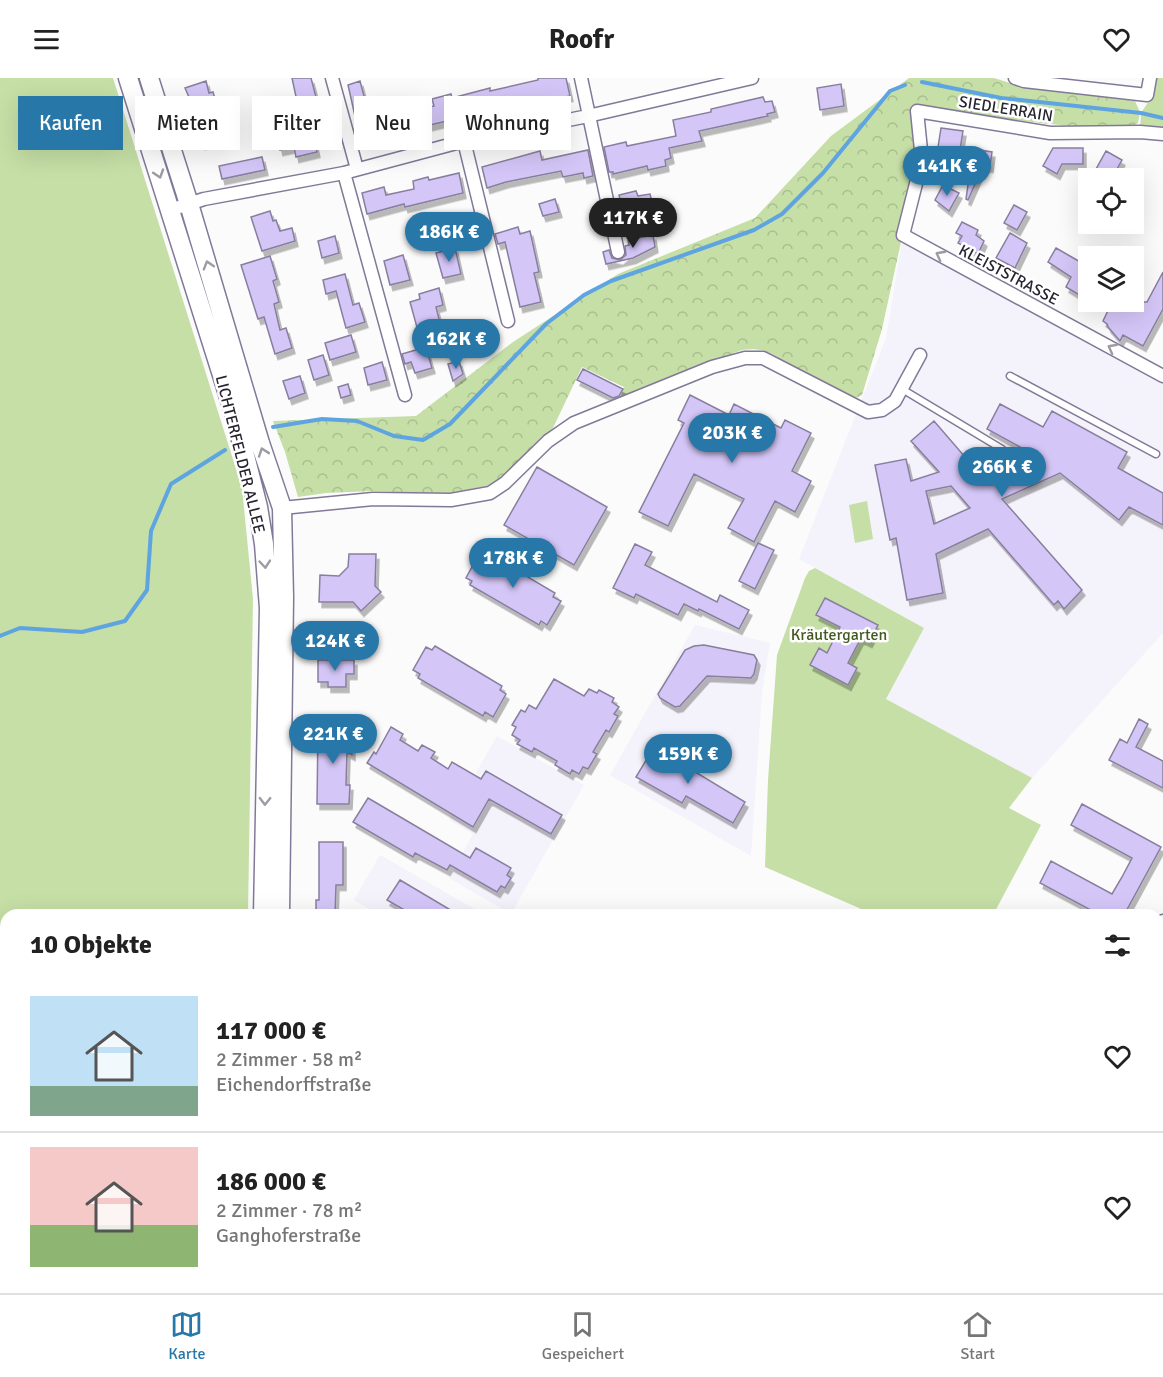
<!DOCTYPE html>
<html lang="de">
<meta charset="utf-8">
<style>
:root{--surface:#fff;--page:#f2f2f2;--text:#222;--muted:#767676;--line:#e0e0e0;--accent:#2877a9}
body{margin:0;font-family:Signika,sans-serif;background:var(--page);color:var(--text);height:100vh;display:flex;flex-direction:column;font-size:22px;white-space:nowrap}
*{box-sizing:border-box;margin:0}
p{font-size:20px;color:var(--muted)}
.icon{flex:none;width:33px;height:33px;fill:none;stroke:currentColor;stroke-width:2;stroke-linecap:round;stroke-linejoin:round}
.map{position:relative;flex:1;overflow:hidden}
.drawer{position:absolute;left:0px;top:831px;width:1164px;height:384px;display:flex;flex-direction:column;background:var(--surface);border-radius:18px 18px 0 0;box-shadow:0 6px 24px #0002}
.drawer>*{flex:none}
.guide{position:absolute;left:18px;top:18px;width:600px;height:54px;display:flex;gap:12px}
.tools{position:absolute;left:1078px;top:90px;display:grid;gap:12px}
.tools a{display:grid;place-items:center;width:66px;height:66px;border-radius:0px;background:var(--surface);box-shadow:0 6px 24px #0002;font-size:30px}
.price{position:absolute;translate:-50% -51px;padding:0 14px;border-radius:21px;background:var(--accent);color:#fff;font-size:20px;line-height:39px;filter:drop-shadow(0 2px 3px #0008)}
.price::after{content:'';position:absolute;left:50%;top:36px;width:18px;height:14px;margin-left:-9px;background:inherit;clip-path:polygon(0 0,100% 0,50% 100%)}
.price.active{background:#222;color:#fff}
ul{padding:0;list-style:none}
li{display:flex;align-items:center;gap:18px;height:150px;padding:0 30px}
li+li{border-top:2px solid var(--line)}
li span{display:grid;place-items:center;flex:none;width:168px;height:120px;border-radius:0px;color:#555}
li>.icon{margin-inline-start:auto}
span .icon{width:72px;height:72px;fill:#fffc;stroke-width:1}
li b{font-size:26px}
h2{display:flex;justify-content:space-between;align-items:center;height:72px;padding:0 30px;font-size:26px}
.pill{padding:0 21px;border-radius:0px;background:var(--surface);box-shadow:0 6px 24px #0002;font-size:21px;line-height:54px}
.pill.active{background:var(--accent);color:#fff}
header{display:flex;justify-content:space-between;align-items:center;height:78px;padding:0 30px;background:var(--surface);font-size:27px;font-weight:700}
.tab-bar{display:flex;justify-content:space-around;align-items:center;height:84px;border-top:2px solid var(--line);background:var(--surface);font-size:16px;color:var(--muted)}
.tab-bar a{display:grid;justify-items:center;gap:3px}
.tab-bar .active{color:var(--accent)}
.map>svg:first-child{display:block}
.built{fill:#f4f2fa}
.green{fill:#c5dfa6}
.park{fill:url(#park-crowns)}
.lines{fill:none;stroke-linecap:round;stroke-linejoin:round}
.stream{stroke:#5ea4e1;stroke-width:4}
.building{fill:#d4c6f7;stroke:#887f9e;stroke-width:1.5;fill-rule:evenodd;filter:url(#shadow)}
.lane-casing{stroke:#827998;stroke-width:9}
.street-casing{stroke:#827998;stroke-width:15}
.secondary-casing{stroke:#827998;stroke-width:21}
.lane{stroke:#fff;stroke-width:6}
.street{stroke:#fff;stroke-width:12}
.secondary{stroke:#fff;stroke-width:18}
.oneway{stroke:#9e9ca2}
.labels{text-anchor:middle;stroke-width:5;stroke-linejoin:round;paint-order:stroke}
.street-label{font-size:16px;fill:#272430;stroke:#fff}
.park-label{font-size:16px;fill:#435920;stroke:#fff}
</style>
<header><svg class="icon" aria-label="menu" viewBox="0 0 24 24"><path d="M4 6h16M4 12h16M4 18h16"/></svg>Roofr<svg class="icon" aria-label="heart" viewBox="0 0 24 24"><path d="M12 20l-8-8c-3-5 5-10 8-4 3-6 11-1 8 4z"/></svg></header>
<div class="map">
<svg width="1163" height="1215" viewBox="0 0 1163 1215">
<defs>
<pattern id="park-crowns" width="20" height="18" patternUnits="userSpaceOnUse" patternTransform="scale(1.5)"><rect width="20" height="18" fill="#c5dfa6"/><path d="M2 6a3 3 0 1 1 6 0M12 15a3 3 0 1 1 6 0" fill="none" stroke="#a9bf8f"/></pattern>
<filter id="shadow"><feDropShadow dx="3" dy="5.5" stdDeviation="0" flood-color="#0004"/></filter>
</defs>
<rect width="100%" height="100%" fill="#fbfbfb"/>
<path class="built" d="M903,157L1163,297V555L1032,700L886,621L924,550L799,481L886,260Z
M695,547L770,565L762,614L751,778L610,697Z
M497,658L584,707L511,836L449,800L473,756L449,742Z
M380,777L485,837H380L354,822Z"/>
<path class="green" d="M0,0H113L242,410L253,521L248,837H6V1209H257V1215H0Z
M134,0H141L174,110H171Z
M1156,0H1163V56L1140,54L1141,35L1152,18Z
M867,423L873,461L855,465L849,427Z
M815,490L924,550L886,621L1032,700L1009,730L1041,747L993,837H875L765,789L768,702L777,577L805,500L809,493Z"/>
<path class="park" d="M909,0H994L1020,8L1135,23L1140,34L1138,45C1116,61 949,32 913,27L918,86L882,251L862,317L852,322L786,286C771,269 742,266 724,281L618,325L624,309L582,289L552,352L518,388L492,407L443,416L373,413L326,415L298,419L285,374L273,343L416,338L513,264L618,196L755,140L831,58Z"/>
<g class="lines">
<path class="stream" d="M922,4L1001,20L1141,35L1163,40
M273,349L322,341L357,343L394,358L423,362L450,346L546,246L584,217L611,203L754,152L782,136L823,95L890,13L905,7
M0,558L20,550L82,554L125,543L147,512L151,453L171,406L225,372"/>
</g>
<path class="building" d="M292,0H311L322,42L302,47Z
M538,0H566L570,18L510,31L509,29L473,37L365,62L363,55L359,56L348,7L360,3L367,29L376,27L380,40L434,28L432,21L451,16L452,20L490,10V13L538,2Z
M206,3L209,15L213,14L223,49L220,50L223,60L202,66L199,56H201L195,33L185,10Z
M841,6L844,28L820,32L817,10Z
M763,19L765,24L772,23L775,34L767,36L768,38L699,53L702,63L669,70L671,80L665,82L666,88L648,92L647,88L613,96V94H609L604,69L626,64L627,68L676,58L673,42L711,34V31Z
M941,50L963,53L960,72L938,69Z
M312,52L317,74L296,79L294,69L280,72L277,59Z
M1053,70H1083V86H1062L1057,96L1043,88Z
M973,71L992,74L990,89L983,88L968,122L966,121Z
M588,72L593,98L584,100L583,95L563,99L561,93L506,104L487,110L482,89L540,73L542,82Z
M1106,73L1122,82L1112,100L1095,93Z
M262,79L265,92L222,101L219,88Z
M459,95L463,115L405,129L404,126L367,136L362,115L384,109L386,117L414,111L413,103L428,99L429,102Z
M943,107L959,115L949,133L935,122Z
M636,113L638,118L650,116L655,135L625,142L619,117Z
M555,121L559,134L543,138L539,126Z
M1014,127L1027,134L1017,152L1004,145Z
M270,133L273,143L276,142L280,153L292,150L295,163L262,173L251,139Z
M962,144L978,152L976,157L984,163L978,176L958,165L962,158L956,155Z
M518,149L520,156L530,153L539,194L534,195L541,224L520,229L505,164L498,166L495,156Z
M1010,155L1027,165L1015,190L996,180Z
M653,157L655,169L633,180L606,186L603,174L609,172L612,180L620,182L626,177L625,168L629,167L628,162Z
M335,158L339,175L322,180L318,163Z
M455,170L461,196L443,200L436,175Z
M1056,170L1089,189V223L1066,209L1071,199L1048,184Z
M403,177L410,202L390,207L384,183Z
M270,178L277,201L273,203L279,224L274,226L280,252L286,250L292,270L275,276L264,239L258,241L241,187Z
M1163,194V231L1143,268L1123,257L1120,263L1108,249L1107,246L1103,243L1112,224H1147Z
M345,196L353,227L359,225L365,244L346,250L336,213L326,216L323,202Z
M439,210L443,227L436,229L443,257L421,264L410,224L420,221L419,216Z
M477,246L482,264L463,270L458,252Z
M351,257L356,274L330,282L325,265Z
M426,269L432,290L415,295L411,284L405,286L402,276Z
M323,277L329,297L314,302L308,282Z
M459,283L463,296L453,303L448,286Z
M382,284L387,302L368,307L364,290Z
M583,291L623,311L619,318L613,320L577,302Z
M300,298L305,315L289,321L283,303Z
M348,306L351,317L341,320L338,309Z
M690,317L729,337L734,326L781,350L785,342L811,355L792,393L811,403L795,434L775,423L754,464L728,450L744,421L694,396L668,448L639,434L684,345L678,342Z
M1000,326L1043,349L1052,333L1127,374L1118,390L1163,415V447L1129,429L1119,442L1060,395L1002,421L1082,512L1064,531L1058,523L1054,527L988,451L936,476L943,515L907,522L896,460L890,462L875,387L906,381L911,403L939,394L911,363L934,343L984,401L1020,369L987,351ZM951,408L970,430L934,446L926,413Z
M537,389L607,429L574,487L504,447Z
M758,465L774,472L755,511L739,503Z
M635,466L652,474L645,487L717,524L720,517L749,532L739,551L699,531L698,533L684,526L678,537L636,516L634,520L613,510Z
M349,476H376L375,508L381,514L361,533L353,524H319L320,497L339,498L348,489Z
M479,476L487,480L489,476L555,515L553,519L561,523L547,547L541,543L539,547L470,507L472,503L466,500Z
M825,520L878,547L869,564L861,560L848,585L857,590L848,607L810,587L819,570L827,575L840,549L816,537Z
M704,567L754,577L757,582L754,596L751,600L707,598L680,628L675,629L660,620L658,616L685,572L694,568Z
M435,568L502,608L500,612L506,616L493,639L485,634L483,638L418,600L420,596L413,592L426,569L432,572Z
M318,582H354V596H346V609H328V604H318Z
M554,601L584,618L589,611L597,615L599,612L614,620L612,624L619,629L614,636L618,638L609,654L606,652L593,674L597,676L588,691L583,689L579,696L572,692L570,696L555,687L557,683L534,670L532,674L517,666L520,662L512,657L516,649L512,647L521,632L525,634L529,627L536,631Z
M1139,641L1148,646L1136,669L1163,683V710L1109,682L1120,661L1127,665Z
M391,649L403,656L400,662L418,673L422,667L435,674L431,680L448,691L452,684L481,701L486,693L562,737L551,756L489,721L473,749L367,685L374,674L376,676Z
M318,650H352V677L347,674L346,707H350L349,726H317Z
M654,669L745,724L733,745L686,718L682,725L636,699Z
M368,720L470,780L476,770L511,790L507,797L511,800L505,810L501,808L497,814L450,787L447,792L415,775L413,779L353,744Z
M1082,726L1161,769L1124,837H1100L1040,805L1051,783L1112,816L1122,799L1132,780L1071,747Z
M319,764H343V807H336L335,837H316V822H319Z
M400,802L459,837H413L387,822Z"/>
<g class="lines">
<g class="lane-casing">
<path id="lane" d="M1010,298L1156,376
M902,311L1002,371
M312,1209L325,1215"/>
</g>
<g class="street-casing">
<path id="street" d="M332,0L357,91
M581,0L618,174
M1015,0L1024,3L1147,17L1150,0
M1163,56L1140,54L1050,55L917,33L922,82L903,157L1163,298
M464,63L508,243
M344,95L405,317
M170,132L204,121L344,95L464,63L588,38L752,0
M282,430L373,421L451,422L490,415L505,405L548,363L574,345L712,289L745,280H763L868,334L882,332L895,323L920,277
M1158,852L1163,843
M1158,975L1163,978
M1158,1135L1163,1137
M1054,1209L1062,1215
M949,1215L954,1209"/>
</g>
<g class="secondary-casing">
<path id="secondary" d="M128,0L235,338L258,429L264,466L269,530L263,837
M149,0L189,126L260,365L282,430L284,519L280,837
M273,1215V1209"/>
</g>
<use href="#lane" class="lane"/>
<use href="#street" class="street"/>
<use href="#secondary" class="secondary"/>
</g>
<defs><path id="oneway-chevron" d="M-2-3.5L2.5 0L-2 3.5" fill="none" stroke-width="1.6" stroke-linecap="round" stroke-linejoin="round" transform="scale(1.5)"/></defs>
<g class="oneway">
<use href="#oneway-chevron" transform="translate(159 96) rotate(72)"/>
<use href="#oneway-chevron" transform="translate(940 177) rotate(-152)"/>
<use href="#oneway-chevron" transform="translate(208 187) rotate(-107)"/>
<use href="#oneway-chevron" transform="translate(1112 270) rotate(-152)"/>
<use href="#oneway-chevron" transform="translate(263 374) rotate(-109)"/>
<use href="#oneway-chevron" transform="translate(265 486) rotate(85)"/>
<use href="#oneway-chevron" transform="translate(265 723) rotate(91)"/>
</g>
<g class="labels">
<g class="street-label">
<text transform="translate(1006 30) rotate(9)" y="6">SIEDLERRAIN</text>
<text transform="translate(1009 196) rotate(28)" y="6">KLEISTSTRASSE</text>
<text transform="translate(241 376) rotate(76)" y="6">LICHTERFELDER ALLEE</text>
</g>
<g class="park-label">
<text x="839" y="562">Kräutergarten</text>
</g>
</g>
</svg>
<div class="tools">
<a><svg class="icon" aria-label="locate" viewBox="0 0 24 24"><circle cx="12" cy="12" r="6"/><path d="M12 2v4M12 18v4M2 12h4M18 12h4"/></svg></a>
<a><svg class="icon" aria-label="layers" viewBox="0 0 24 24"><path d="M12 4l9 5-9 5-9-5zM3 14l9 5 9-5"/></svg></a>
</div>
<b class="price" style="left:947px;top:119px">141K €</b>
<b class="price active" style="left:633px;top:171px">117K €</b>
<b class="price" style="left:449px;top:185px">186K €</b>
<b class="price" style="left:456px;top:292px">162K €</b>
<b class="price" style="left:732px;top:386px">203K €</b>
<b class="price" style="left:1002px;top:420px">266K €</b>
<b class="price" style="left:513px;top:511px">178K €</b>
<b class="price" style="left:335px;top:594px">124K €</b>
<b class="price" style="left:333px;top:687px">221K €</b>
<b class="price" style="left:688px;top:707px">159K €</b>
<div class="guide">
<a class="pill active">Kaufen</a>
<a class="pill">Mieten</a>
<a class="pill">Filter</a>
<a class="pill">Neu</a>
<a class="pill">Wohnung</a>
</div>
<section class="drawer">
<h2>10 Objekte<svg class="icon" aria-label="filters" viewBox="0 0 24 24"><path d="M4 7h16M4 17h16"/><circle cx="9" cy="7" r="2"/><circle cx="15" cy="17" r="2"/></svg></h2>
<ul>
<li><span style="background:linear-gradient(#bfe0f5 75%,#7fa58c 0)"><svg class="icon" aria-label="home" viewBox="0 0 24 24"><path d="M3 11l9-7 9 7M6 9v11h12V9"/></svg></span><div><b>117 000 €</b><p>2 Zimmer · 58 m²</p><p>Eichendorffstraße</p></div><svg class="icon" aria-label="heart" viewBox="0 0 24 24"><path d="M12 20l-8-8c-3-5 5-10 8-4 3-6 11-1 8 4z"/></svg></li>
<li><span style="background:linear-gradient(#f6c9c9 65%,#8fb573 0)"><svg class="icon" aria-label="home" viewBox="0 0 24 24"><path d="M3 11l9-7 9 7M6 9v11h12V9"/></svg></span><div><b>186 000 €</b><p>2 Zimmer · 78 m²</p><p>Ganghoferstraße</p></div><svg class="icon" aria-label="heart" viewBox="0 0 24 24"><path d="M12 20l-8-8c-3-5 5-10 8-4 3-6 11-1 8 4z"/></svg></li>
</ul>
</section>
</div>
<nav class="tab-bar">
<a class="active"><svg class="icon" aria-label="map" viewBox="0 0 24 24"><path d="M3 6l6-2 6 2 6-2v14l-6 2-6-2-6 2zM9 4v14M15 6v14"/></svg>Karte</a>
<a><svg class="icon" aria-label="saved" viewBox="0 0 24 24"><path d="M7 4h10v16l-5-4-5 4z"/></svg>Gespeichert</a>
<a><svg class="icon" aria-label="home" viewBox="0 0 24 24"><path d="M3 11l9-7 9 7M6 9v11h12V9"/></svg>Start</a>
</nav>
